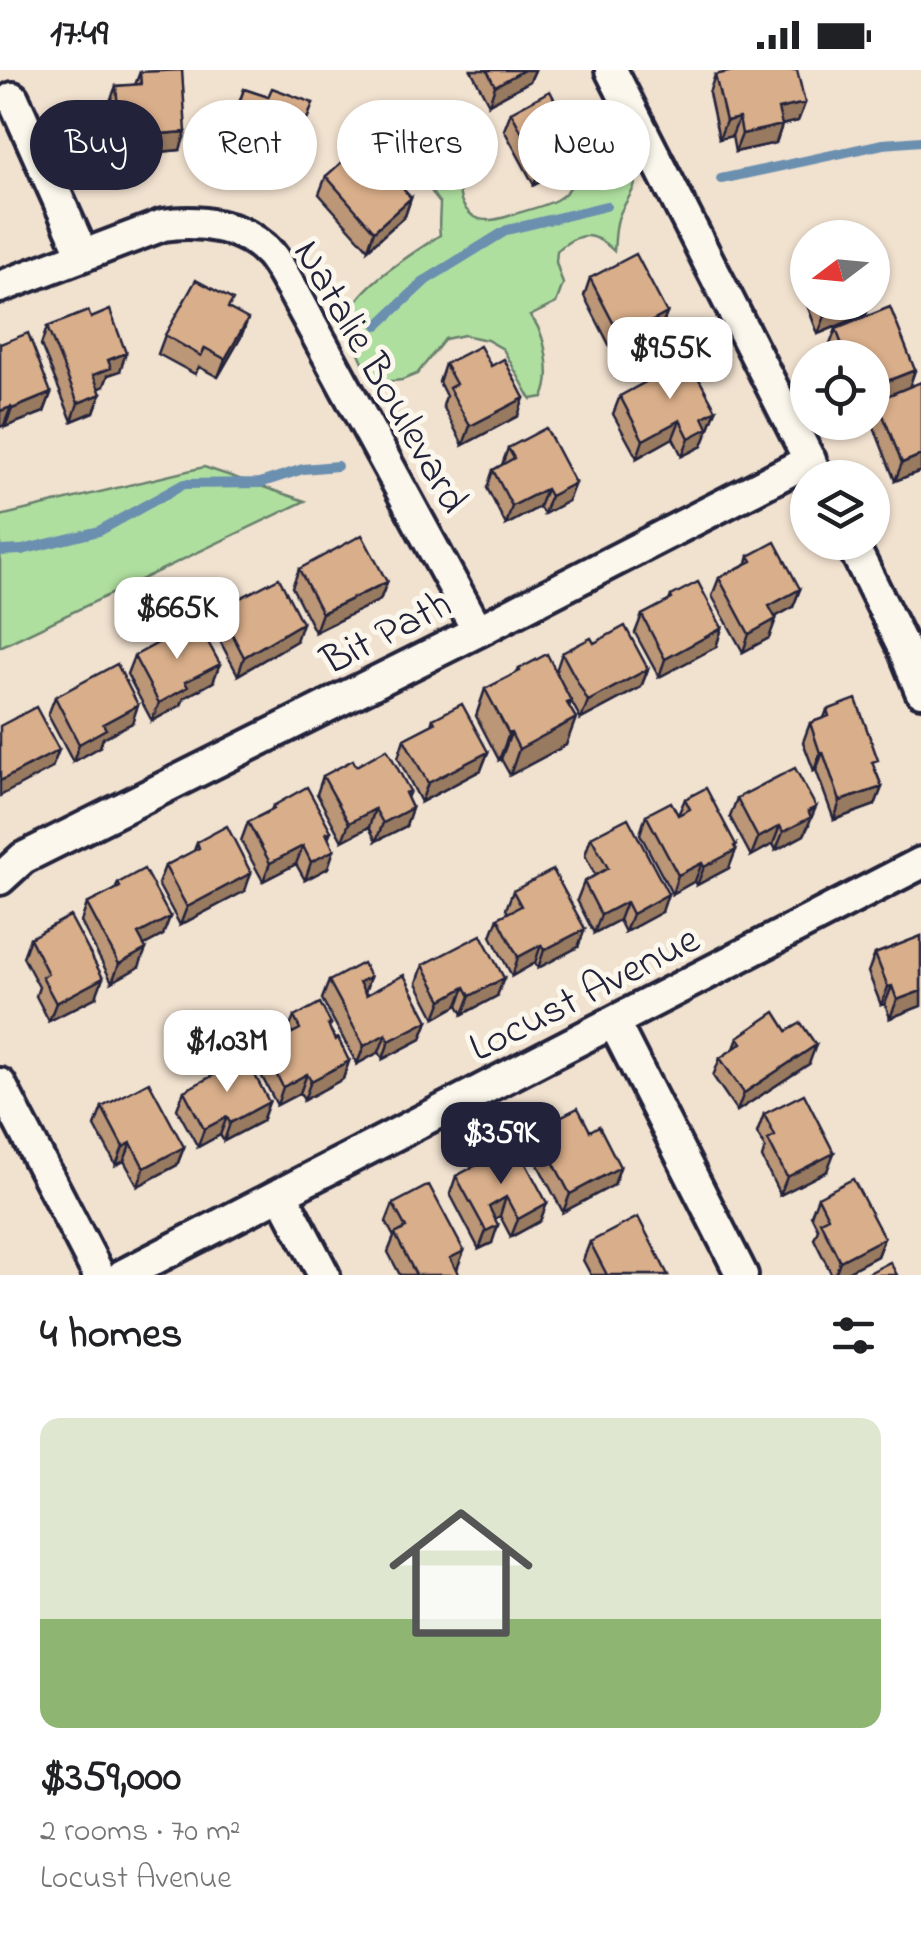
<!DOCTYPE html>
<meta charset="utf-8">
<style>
:root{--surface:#fff;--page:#f2f2f2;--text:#202124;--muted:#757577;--accent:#22223b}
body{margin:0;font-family:"Indie Flower",sans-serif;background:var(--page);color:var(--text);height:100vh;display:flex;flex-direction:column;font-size:38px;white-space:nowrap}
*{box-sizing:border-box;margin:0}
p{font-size:32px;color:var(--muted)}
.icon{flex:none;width:55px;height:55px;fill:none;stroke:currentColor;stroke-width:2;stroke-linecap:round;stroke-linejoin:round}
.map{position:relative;height:1205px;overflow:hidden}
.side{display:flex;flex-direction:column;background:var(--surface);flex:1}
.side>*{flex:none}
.top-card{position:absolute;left:30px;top:30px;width:862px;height:90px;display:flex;gap:20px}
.needle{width:65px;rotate:254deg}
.tools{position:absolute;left:790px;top:150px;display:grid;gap:20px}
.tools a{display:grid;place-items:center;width:100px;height:100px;border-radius:50%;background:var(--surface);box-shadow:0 2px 8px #0004;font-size:50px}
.price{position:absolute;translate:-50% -85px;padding:0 22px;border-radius:20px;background:#fff;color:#222;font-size:32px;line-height:65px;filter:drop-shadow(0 2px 5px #0008)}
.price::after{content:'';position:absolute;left:50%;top:60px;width:30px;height:22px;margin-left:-15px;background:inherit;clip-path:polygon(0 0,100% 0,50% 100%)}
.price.on{background:var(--accent);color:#fff}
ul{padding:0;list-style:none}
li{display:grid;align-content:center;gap:20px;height:530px;padding:0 40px}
li span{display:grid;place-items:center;height:310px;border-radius:20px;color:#555}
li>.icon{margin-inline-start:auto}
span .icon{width:180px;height:180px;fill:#fffc;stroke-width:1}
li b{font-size:42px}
h2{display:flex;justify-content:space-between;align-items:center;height:120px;padding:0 40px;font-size:42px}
.chip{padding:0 35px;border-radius:45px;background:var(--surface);box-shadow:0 2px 8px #0004;font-size:35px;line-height:90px}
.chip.on{background:var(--accent);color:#fff}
.status{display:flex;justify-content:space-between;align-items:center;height:70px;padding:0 50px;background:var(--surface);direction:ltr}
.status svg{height:28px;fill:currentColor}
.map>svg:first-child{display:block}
.green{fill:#afdf9f;stroke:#68806d;stroke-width:2.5}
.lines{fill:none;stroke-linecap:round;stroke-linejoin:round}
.stream{stroke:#6b8faf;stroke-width:10}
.street-casing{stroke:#22223b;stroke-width:38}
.street{stroke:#fbf7ec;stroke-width:30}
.wall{fill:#bb9677;stroke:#22223b;stroke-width:2.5}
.shaded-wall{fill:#987a61;stroke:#22223b;stroke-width:2.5}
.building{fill:#d9ae8a;stroke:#22223b;stroke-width:2.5}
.labels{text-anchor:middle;stroke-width:10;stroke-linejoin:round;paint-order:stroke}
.street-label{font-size:42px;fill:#22223b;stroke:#fbf7ec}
</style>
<div class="status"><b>17:49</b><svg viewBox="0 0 49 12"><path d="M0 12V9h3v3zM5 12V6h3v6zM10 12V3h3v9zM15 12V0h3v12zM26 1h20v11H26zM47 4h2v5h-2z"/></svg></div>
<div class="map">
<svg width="921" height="1205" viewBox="0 0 921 1205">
<rect width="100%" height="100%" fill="#f1e1cf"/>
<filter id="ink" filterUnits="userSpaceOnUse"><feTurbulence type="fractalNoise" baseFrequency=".01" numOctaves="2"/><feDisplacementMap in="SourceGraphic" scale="20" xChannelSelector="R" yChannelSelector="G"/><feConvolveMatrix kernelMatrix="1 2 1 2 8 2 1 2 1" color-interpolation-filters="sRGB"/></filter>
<g filter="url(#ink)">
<path class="green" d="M429,49L434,52L436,60C476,83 442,128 475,147C486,153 500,149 512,145C526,140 543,137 556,130C588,113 578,64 609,49C634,58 641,88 636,111C633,125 622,135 618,149C615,159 615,171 614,181C593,161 579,161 557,181L556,192L563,214L556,233L530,246C546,262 553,308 543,327L531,329L503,279L487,270L464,265L445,269L417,304L402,310L382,312L371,308C363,293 346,258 351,242C360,214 416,182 440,165C438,154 440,144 440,133C426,119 426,102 420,85L409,76L406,69C412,57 416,51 429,49Z
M204,397L305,431L0,577V446Z"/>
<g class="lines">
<path class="stream" d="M721,109L883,74L921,71
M378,255L426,210L507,160L606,136
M0,481L22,480L99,461L184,414L260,413L303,399L337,396"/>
<g class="street-casing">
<path id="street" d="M611,0L817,405
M13,28L83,185
M0,217L163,155C199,149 245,156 270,184C279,195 285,208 292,219L478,561
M851,472L903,577L921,621
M0,809L23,788L478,561L810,390
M614,953L742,1205
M0,1014L99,1205
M282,1125L324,1205
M123,1205L921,793"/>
</g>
<use href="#street" class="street"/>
</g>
<path class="wall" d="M471,0H535L530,11L489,34Z
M140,2L180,80L138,84L137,77L113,78L109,34L116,16L135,15Z
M715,5L805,33L798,51L782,55L776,73L735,82L732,66L719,69L709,23Z
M244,19L268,27L313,33L286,108L245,93L247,87L223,78Z
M511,42L580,77L573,95L534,115L504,60Z
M326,106L411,128L405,146L368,179L319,124Z
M808,182V232H871L866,244L818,264L795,203L801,185Z
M590,208L667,243L660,261L615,286L584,226Z
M229,239L241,267L218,307L199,297L195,304L158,284L165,265Z
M91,248L120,301L108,305L104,316L99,319L94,342L72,351L41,275L47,257Z
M836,259L915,300L909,317L921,401L895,411L872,352V342L877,331L872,333V288H833L829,277Z
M0,274L51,323L44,342L5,357L4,355L0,357Z
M445,294L491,296L518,346L463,375L443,336L446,326L439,312Z
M620,326L716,340L702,376L682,386L673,368L637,388L613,344Z
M508,378L568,431L544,444L539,437L506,455L487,418L493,400L502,395Z
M749,486L800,519L793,537L775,547L769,568L743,582L712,526L719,508L747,493Z
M299,499L387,512L380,530L315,562L292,517Z
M671,526L722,558L716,577L659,607L635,563L642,545L669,531Z
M219,539L296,571L238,605L213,558Z
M594,573L648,599L641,617L581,649L571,631L569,636L566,675L510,705L501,689L499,690L476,646L485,619L517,603L519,599L556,601L562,583Z
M134,586L213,612L184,628L181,635L152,651L127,604Z
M55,627L132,653L103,668L100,677L73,692L48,645Z
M827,640L875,699L882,717L875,735L834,750L816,700L814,701L803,672L810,653L824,648Z
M433,649L488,682L481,700L421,732L398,688L404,669L431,655Z
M356,696L410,721L407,728L412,738L406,756L376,771L369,757L342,771L317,724L323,706Z
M737,728L809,755L804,765L776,780L773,774L751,786L730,747Z
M685,729L736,775L729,798L697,815L695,811L672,824L640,764L646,745H678Z
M273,736L331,761L328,768V798L305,810L296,794L263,811L241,771L248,752L271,740Z
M591,767L662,842L625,862L619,850L594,863L577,830L584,812L595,805L585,785Z
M197,772L245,821L180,855L158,814L165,796L194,781Z
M118,813L163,865L144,875L139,897L112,912L81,852L87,834L115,820Z
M513,821L578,877L538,898L535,893L512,906L491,866L498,848L508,843L506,839Z
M921,866V936L890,948L885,934L881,935L868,902L875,884Z
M30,868L96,927L49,951L36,926L39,917L23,887Z
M423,895L497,926L463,944L458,935L435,948L417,913Z
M370,907L365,922L366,925L428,951L421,969L383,989L379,982L357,994L322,929L329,911Z
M294,947L331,954L329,958L349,991L343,1009L304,1030L300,1023L277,1035L252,988L259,970L289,959Z
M738,967L809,994L737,1041L713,1006L720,988L734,979Z
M184,1021L269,1032L262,1051L224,1071L220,1065L198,1077L177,1039Z
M102,1037L184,1077L177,1095L138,1116L124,1091L116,1095L95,1056Z
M764,1044L827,1101L780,1125L762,1088L765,1078L757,1063Z
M536,1059L590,1061L620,1097L614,1115L563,1142L529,1078Z
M496,1090L547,1133L540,1151L511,1167L500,1146L495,1148L492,1173L479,1179L450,1124L456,1106Z
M818,1127L884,1168L877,1186L841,1205H832L814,1169L818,1159L811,1145Z
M393,1134L457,1199L459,1205H400L388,1182L394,1167L386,1152Z
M590,1172L668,1205H591L583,1190Z"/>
<path class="shaded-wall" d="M524,0H535L530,11L489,34L495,16Z
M805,33L798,51L772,57L778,39Z
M739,48L732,66L719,69L726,51Z
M782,55L776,73L735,82L742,64Z
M144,59L137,77L113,78L120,60Z
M186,62L180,80L138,84L145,65Z
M580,77L573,95L534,115L540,97Z
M411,128L405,146L368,179L374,161Z
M885,203L879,221L872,224V208Z
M858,232H871L866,244L818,264L825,246Z
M667,243L660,261L615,286L621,268Z
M248,249L241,267L218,307L225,289Z
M126,283L120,301L108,305L104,316L87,324L93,305L108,290Z
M915,300L909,318L872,333V317Z
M51,323L44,342L5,357L12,339Z
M101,324L94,342L72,351L78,333Z
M524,328L518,346L463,375L470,356Z
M11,337L4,355L0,357V341Z
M716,340L702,376L682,386L689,368L703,347Z
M680,350L673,368L637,388L643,370Z
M921,385V401L895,411L902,393Z
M575,413L568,431L544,444L550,426Z
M546,419L539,437L506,455L512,436Z
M387,512L380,530L315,562L322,543Z
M800,519L793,537L762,554L769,536Z
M776,549L769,568L743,582L749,564Z
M302,553L296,571L238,605L244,587Z
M722,558L716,577L659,607L665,589Z
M220,594L213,612L184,628L181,635L152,651L159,633L185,612Z
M648,599L641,617L581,649L588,631Z
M571,631L562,656L576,648L566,675L510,705L519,679Z
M138,635L132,653L103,668L100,677L73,692L79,674L103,654Z
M511,663L501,689L499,690L509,664Z
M59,680L52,698L0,726V711Z
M488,682L481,700L421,732L428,713Z
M823,682L816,700L814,701L820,683Z
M882,717L875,735L834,750L840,731Z
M816,737L804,765L776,780L783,762Z
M412,738L406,756L376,771L383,753Z
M375,739L369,757L342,771L349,753Z
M780,756L773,774L751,786L758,768Z
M736,775L734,781L736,780L729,798L697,815L704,797Z
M303,776L296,794L263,811L270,793Z
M334,780L328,798L305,810L311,792Z
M702,793L695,811L672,824L678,805Z
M251,803L245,821L180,855L187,837Z
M668,824L662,842L625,862L632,844Z
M626,832L619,850L594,863L601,845Z
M170,847L163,865L131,882L138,864Z
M585,859L578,877L538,898L544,880Z
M541,875L535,893L512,906L518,887Z
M146,879L139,897L112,912L119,894Z
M370,907L364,925L359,912Z
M103,908L96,927L49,951L56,933Z
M504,908L497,926L463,944L470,926Z
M892,916L885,934L881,935L888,917Z
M465,917L458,935L435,948L442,930Z
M921,921V936L890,948L897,930Z
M428,951L421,969L383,989L389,971Z
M386,964L379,982L357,994L364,976Z
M816,975L809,994L737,1041L744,1023Z
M349,991L343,1009L304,1030L311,1011Z
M307,1004L300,1023L277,1035L283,1017Z
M269,1032L262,1051L224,1071L230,1053Z
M227,1047L220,1065L198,1077L204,1059Z
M131,1073L124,1091L116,1095L123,1077Z
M184,1077L177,1095L138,1116L144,1098Z
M834,1083L827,1101L780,1125L787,1107Z
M620,1097L614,1115L563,1142L570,1124Z
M506,1127L500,1146L483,1155L489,1137Z
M547,1133L540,1151L511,1167L518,1149Z
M498,1155L492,1173L479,1179L486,1161Z
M884,1168L877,1186L841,1205H835L840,1191Z
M464,1181L457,1199L446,1205L450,1188Z"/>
<path class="building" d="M182,0L186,62L145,65L144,59L120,60L116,16L141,14L140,2Z
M487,0H524L495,16Z
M737,0H797L805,33L778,39L782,55L742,64L739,48L726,51L715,5Z
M272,18L313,33L292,90L251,75L253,69L230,60L244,19L268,27Z
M550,21L580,77L540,97L511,42Z
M363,73L411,128L374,161L326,106Z
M873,173L885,203L872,208V174Z
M808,182V200L801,185Z
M636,184L667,243L621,268L590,208Z
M196,210L233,230L228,238L248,249L225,289L205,278L201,286L165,265Z
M820,232H858L825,246Z
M890,237L915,300L872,317V288H847L836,259Z
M110,240L126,283L108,290L111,298L93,305L101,324L78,333L47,257L88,241L91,248Z
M28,263L51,323L12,339L11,337L0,341V274Z
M480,276L491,296L504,289L524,328L470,356L449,318L456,314L445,294Z
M688,289L716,340L703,347L708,358L689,368L680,350L643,370L620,326Z
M921,312V385L902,393L877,330Z
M546,358L575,413L550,426L546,419L512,436L493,400L514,388L508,378Z
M362,465L387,512L322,543L299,499Z
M775,472L800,519L769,536L776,549L749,564L719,508L752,491L749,486Z
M279,508L302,553L244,587L219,539Z
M698,512L722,558L665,589L642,545L672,529L671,526Z
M197,552L220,594L185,612L188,617L159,633L134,586Z
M625,556L648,599L588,631L562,583L591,568L594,573Z
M547,584L571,631L567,633L576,648L519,679L511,663L509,664L485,619L520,601L519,599Z
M117,594L138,635L103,654L106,659L79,674L55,627Z
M856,629L878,690L872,692L882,717L840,731L823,682L820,683L810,653L829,646L827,640Z
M462,634L488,682L428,713L404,669L435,653L433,649Z
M36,637L59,680L0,711V656Z
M387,679L410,721L405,723L412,738L383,753L375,739L349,753L323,706L353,690L356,696Z
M795,698L816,737L808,741L811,747L783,762L780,756L758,768L737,728Z
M307,717L331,761L326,763L334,780L311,792L303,776L270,793L248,752L274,739L273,736Z
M706,718L736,775L734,776L736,780L704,797L702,793L678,805L646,745L671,732L678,745L690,739L685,729Z
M628,748L668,824L632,844L626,832L601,845L584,812L608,798L591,767Z
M227,756L251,803L187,837L165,796L199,778L197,772Z
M144,799L170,847L138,864L146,879L119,894L87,834L120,817L118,813Z
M553,800L585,859L544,880L541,875L518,887L498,848L521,836L513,821Z
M70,846L103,908L56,933L42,907L48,904L30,868Z
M481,865L504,908L470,926L465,917L442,930L423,895Z
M921,866V921L897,930L892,916L888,917L875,884Z
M363,893L370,907L359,912L366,925L404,905L428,951L389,971L386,964L364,976L329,911Z
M320,933L331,954L328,955L335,970L338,968L349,991L311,1011L307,1004L283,1017L259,970L287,955L292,963L300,959L294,947Z
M775,942L787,961L801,953L816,975L744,1023L720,988L742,973L738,967Z
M246,988L269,1032L230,1053L227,1047L204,1059L184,1021Z
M149,1012L184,1077L144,1098L131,1073L123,1077L102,1037Z
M804,1024L834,1083L787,1107L768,1070L775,1066L764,1044Z
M578,1038L590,1061L599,1056L620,1097L570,1124L536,1059Z
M518,1079L547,1133L518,1149L506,1127L489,1137L498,1155L486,1161L456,1106L494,1086L496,1090Z
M853,1109L884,1168L840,1191L820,1151L828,1147L818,1127Z
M429,1115L464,1181L450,1188L459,1205H416L395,1164L406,1158L393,1134Z
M638,1147L668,1205H607L590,1172Z
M890,1192L897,1205H865Z"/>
</g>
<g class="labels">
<g class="street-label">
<text transform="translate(383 305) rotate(60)" y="15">Natalie Boulevard</text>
<text transform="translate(385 560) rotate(-27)" y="15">Bit Path</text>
<text transform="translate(583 921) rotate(-27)" y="15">Locust Avenue</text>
</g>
</g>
</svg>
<div class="tools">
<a><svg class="needle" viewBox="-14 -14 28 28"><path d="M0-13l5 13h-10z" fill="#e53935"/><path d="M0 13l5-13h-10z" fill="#757577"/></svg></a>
<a><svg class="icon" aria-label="locate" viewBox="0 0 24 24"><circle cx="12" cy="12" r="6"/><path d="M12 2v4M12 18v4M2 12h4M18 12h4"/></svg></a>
<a><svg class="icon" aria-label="layers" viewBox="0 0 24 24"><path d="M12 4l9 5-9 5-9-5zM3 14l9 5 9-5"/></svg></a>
</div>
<b class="price" style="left:670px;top:332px">$955K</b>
<b class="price" style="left:177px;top:592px">$665K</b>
<b class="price" style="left:227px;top:1025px">$1.03M</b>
<b class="price on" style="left:501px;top:1117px">$359K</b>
<div class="top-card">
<a class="chip on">Buy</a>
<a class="chip">Rent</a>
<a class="chip">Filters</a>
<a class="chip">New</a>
</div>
</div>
<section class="side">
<h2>4 homes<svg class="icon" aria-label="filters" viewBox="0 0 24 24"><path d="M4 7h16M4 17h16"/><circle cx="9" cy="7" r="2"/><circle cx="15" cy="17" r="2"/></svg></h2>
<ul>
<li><span style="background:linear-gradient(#dfe7d0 65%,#8fb573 0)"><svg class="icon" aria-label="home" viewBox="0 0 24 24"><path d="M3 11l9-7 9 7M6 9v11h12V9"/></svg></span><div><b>$359,000</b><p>2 rooms · 70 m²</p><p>Locust Avenue</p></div></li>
</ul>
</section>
